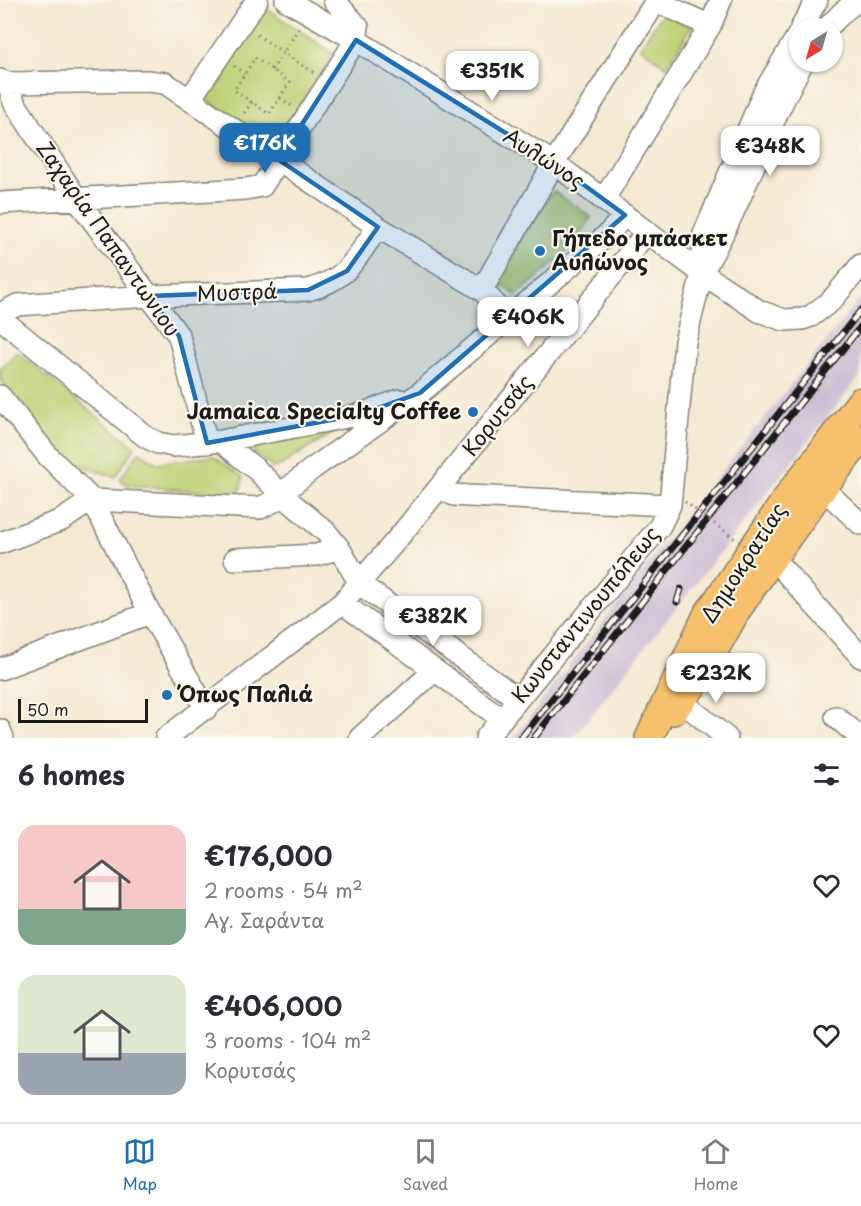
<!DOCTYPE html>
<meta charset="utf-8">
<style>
:root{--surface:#fff;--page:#f7f7f7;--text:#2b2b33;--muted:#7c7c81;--line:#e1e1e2;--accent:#1f6fb2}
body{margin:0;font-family:"Playpen Sans",sans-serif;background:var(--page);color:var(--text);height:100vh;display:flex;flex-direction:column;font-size:22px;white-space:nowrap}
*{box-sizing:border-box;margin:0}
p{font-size:20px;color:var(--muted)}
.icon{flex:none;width:33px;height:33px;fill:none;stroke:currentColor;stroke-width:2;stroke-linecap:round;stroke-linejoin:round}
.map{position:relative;height:738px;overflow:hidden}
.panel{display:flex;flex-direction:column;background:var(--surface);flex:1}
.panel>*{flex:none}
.needle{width:39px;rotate:217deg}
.buttons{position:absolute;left:789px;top:18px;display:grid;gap:12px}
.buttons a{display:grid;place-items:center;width:54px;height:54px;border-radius:50%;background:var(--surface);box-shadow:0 2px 4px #0004;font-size:30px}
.scale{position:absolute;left:18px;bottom:15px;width:130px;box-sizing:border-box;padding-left:6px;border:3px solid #1c1c1c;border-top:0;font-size:16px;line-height:21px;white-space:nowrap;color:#1c1c1c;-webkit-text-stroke:4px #fbf7ec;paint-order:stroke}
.price{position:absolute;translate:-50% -51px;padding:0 14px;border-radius:12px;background:#fff;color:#222;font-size:20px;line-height:39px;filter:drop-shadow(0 2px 3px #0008)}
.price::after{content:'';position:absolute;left:50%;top:36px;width:18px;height:14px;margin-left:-9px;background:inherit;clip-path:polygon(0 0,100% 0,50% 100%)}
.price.current{background:var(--accent);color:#fff}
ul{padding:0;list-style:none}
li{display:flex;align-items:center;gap:18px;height:150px;padding:0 18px}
li span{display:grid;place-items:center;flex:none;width:168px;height:120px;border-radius:18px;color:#555}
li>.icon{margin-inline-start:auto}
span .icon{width:72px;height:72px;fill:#fffc;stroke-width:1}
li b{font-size:26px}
h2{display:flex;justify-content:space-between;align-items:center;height:72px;padding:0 18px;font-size:26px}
.menu{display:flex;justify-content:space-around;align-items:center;height:84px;border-top:2px solid var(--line);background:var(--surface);font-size:16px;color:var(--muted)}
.menu a{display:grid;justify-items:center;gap:3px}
.menu .current{color:var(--accent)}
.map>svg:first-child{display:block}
.industrial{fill:#ccbed4}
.green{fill:#bccf72;stroke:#6c7647;stroke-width:1.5}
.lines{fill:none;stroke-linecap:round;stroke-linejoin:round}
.minor-casing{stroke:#888277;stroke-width:24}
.major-casing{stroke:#888277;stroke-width:30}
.path{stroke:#888277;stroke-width:3;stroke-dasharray:1.5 4.5;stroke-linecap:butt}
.minor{stroke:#fff;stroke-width:21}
.major{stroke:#f7c06c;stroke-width:27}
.rail-casing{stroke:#1c1c1c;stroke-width:7}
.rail{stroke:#fbf7ec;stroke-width:4.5;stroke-dasharray:14;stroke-linecap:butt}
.path-bridge{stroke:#888277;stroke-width:3;stroke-dasharray:1.5 4.5;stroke-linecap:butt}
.marked{fill:#1f6fb2;fill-opacity:0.2;stroke:#1f6fb2;stroke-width:4.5;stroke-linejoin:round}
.poi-dot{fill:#1f6fb2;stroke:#fbf7ec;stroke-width:2}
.labels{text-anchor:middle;stroke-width:4.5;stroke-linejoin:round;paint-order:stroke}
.street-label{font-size:21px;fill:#1c1c1c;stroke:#fbf7ec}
.poi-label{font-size:21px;font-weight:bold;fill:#1c1c1c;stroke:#fbf7ec;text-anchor:start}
</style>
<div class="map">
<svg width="861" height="738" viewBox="0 0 861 738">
<rect width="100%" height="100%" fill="#fbf7ec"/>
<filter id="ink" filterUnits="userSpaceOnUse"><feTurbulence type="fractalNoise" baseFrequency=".0167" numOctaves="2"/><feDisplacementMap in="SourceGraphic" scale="12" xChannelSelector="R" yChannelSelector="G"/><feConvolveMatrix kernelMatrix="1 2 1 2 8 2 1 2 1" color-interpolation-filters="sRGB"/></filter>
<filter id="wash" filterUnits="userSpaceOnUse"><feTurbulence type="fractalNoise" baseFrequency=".008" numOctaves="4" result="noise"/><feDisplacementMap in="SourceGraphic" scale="24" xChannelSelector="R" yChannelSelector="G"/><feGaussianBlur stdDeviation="1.35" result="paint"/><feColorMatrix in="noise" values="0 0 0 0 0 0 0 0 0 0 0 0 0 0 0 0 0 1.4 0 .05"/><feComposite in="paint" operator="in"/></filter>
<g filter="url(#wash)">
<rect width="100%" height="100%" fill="#f4e9d2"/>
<path class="industrial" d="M861,297V375L573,738H514L647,565Z"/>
<path class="green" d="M264,7L334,54L274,145L205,99Z
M663,13L692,26L667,67L640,47Z
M553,191L591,217C574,249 544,272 516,295L495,280Z
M17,352L135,447L115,477L62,459L0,379V369Z
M340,429L281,465L273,468L253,452L257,446Z
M139,452L157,463L213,456L243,477L239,495L128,485L120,479Z"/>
</g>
<g filter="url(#ink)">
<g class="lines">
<g class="minor-casing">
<path id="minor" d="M286,0L356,40L554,163L702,273L759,311L784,320L802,319L811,316L831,301L861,265
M654,0L710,26
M801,28L817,0
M827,28L843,12L858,0
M0,80L8,83L14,102L76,198L179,336L207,443
M8,83L147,81L165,83L378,227L482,290L509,319
M190,99L257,0
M604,199L710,26L721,0
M0,203L246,189L262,186L356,40L358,27L334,0
M705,267C743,201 766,128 803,62
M482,290L554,163L656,1
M0,314L17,305L149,296L308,290C350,278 354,260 378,227
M0,318L146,437L158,443L174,446L221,441L358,415L400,400
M0,396L48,456L92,500L260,508L274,501L281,494L312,469L420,393L608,234L625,215
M221,441L258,471L281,494L326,532L339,548L360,584L518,699
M439,488L454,495L468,496L670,505
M831,496L861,524
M0,543L62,520L92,500L150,613L206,709
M235,559L317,555L339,548
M780,566L861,657
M342,603L502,719
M0,669L150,613
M681,701L727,738
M836,717L861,738
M0,730L3,738
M166,738L342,603L399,537L647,232
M360,738L434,671
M486,738L660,526L670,505L685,342L702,273L704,234L764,92L800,32"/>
</g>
<g class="major-casing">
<path id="major" d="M673,711L699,678L737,610L767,566L825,485L861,439
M649,738L707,615L791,492L861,401"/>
</g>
<path class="path" d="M257,35L314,73
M255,58L290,82L269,114L234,90Z
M234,66L244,74
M272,70L299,28
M280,98L293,107
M244,113L252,102"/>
<use href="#minor" class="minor"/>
<use href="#major" class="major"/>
<g class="rail-casing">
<path id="rail" d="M677,602L681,589
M521,738L861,310
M534,738L861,326"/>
</g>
<use href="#rail" class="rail"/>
<path class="path-bridge" d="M685,502L750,550"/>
</g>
</g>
<path class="marked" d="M356,40L554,163L625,215L420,393L358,415L207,443L179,336L149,296L308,290L347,271L378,227L279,160Z"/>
<g class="poi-dot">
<circle cx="540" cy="251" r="6"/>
<circle cx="473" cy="412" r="6"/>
<circle cx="167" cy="695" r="6"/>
</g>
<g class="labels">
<g class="street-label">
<text transform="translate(544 159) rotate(33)" y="7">Αυλώνος</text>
<text transform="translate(108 239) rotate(55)" y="7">Ζαχαρία Παπαντωνίου</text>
<text transform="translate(237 293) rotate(-2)" y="7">Μυστρά</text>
<text transform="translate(498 416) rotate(-51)" y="7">Κορυτσάς</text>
<text transform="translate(744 563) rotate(-57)" y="7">Δημοκρατίας</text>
<text transform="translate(586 615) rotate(-51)" y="7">Κωνσταντινουπόλεως</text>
</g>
<g class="poi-label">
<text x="552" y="246">Γήπεδο μπάσκετ<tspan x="552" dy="24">Αυλώνος</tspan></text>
<text x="461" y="419" text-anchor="end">Jamaica Specialty Coffee</text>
<text x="179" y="702">Όπως Παλιά</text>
</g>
</g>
</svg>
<div class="buttons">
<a><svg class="needle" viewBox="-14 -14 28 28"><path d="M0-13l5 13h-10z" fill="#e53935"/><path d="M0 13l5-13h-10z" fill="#7c7c81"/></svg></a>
</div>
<div class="scale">50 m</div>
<b class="price" style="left:492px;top:102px">€351K</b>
<b class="price current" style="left:265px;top:174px">€176K</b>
<b class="price" style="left:770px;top:177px">€348K</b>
<b class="price" style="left:528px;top:348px">€406K</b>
<b class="price" style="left:433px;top:647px">€382K</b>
<b class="price" style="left:716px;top:704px">€232K</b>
</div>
<section class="panel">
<h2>6 homes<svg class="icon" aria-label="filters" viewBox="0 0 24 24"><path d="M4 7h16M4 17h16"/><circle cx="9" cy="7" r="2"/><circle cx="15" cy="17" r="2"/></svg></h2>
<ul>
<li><span style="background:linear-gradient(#f6c9c9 70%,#7fa58c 0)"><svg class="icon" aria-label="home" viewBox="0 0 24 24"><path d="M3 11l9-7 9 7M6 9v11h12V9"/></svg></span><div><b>€176,000</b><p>2 rooms · 54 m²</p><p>Αγ. Σαράντα</p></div><svg class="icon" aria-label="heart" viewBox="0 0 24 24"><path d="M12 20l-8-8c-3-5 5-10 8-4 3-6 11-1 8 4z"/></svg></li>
<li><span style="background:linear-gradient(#dfe7d0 65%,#9aa5b1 0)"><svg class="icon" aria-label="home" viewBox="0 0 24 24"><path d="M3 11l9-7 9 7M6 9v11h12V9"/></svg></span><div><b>€406,000</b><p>3 rooms · 104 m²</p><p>Κορυτσάς</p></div><svg class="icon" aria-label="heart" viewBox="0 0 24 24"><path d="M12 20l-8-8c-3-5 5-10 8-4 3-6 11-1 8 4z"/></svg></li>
</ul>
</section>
<nav class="menu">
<a class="current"><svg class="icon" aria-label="map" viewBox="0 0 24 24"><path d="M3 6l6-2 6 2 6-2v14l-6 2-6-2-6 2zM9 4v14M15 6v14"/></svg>Map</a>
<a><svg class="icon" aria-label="saved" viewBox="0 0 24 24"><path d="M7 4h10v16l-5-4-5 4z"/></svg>Saved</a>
<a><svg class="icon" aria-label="home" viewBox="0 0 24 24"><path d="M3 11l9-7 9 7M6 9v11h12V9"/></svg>Home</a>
</nav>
